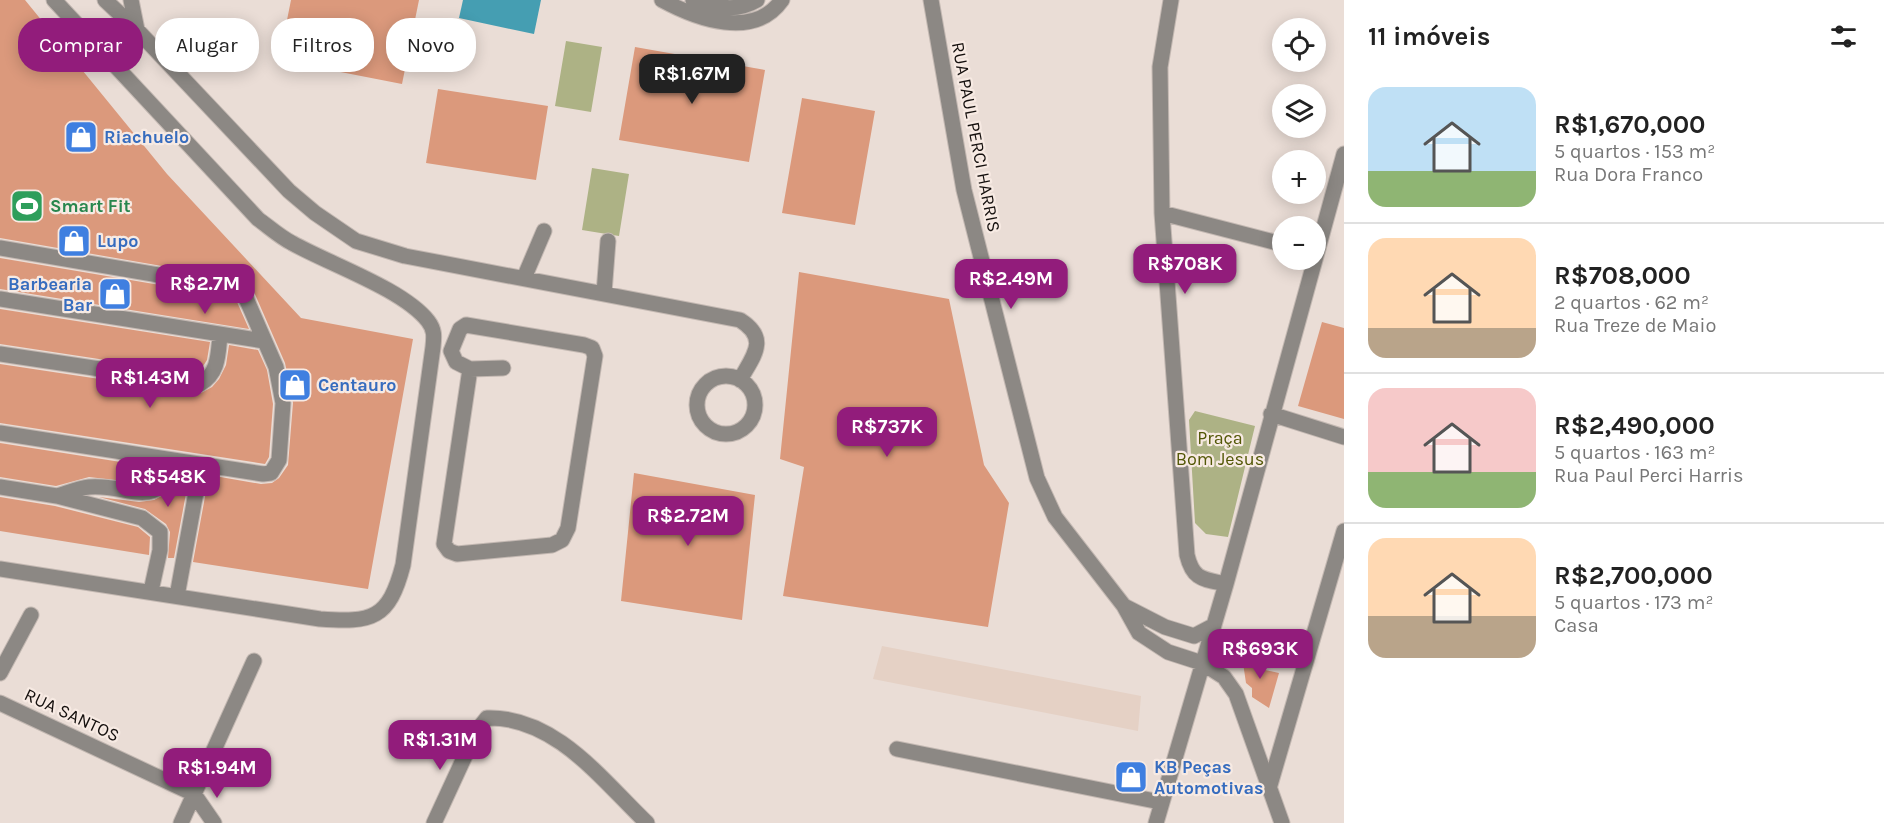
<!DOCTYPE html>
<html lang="pt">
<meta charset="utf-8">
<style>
:root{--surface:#fff;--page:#f2f2f2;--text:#222;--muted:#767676;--line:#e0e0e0;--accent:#921c7b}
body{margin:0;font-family:Karla,sans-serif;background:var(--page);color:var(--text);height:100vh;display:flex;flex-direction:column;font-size:22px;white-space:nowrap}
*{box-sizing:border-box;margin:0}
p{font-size:20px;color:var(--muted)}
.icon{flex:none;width:33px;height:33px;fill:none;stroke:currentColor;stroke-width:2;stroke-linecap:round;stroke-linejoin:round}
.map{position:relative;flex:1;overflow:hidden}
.side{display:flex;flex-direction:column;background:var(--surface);width:540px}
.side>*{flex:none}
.top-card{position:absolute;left:18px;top:18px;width:570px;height:54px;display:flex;gap:12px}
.buttons{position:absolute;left:1272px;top:18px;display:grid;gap:12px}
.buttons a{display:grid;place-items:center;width:54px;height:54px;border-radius:50%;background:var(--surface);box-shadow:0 3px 15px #0003;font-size:30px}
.price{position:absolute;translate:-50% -51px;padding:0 14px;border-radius:12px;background:var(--accent);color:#fff;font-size:20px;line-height:39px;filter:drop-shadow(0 2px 3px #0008)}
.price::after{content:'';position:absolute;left:50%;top:36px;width:18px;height:14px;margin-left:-9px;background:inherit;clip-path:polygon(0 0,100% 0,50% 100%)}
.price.selected{background:#222;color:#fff}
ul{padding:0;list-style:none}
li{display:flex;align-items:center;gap:18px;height:150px;padding:0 24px}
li+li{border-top:2px solid var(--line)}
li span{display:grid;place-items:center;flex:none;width:168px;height:120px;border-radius:18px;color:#555}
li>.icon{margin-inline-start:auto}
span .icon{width:72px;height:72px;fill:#fffc;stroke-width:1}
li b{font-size:26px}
h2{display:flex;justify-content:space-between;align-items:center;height:72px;padding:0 24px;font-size:26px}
.chip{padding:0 21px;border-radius:24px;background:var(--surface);box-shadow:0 3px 15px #0003;font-size:21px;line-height:54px}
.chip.selected{background:var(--accent);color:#fff}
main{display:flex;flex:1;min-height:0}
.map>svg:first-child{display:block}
.built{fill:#e5d1c5}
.green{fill:#adb285}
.water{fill:#459eb2}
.building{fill:#db997c}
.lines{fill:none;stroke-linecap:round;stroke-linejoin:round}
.minor-casing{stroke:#c3b8b2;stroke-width:17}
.minor{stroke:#8c8884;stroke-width:15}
.labels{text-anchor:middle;stroke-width:4.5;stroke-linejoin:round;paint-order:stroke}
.shop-label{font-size:18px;font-weight:bold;fill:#366cbe;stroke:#f7eae3;text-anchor:start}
.street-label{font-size:18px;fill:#140f0d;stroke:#f7eae3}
.leisure-label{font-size:18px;font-weight:bold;fill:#27864d;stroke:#f7eae3;text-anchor:start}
.park-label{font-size:18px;fill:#525706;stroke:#f7eae3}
</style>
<main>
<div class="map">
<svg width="1344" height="823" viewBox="0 0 1344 823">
<rect width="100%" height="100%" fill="#eaddd6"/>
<path class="built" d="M882,646L1141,696L1138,731L873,679Z"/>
<path class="green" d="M566,41L602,47L591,112L555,106Z
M592,168L629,174L619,236L582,230Z
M1195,411L1255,426L1228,537L1206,534L1195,523L1189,420Z"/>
<path class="water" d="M463,0H541L534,34L459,18Z"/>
<path class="building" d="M0,0H25L167,174L301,318L413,339L368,589L193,562L209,475L261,484L272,483L279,478L288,465L293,403L285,363L254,292L237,279L0,238Z
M291,0H419L402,84L279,60Z
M635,47L765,70L749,162L619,140Z
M438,89L548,106L536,180L426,163Z
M802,98L875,111L855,225L782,213Z
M0,258L231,297L237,302L249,329L0,289Z
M799,272L949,299L984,465L1009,503L988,627L783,596L804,467L780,459Z
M0,309L210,342L207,360L198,374L0,344Z
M1322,322L1344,328V419L1298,406Z
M229,345L258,350L267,370L273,404L269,457L265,464L0,423V364L199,394L212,387L219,379L226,365Z
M0,443L159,468L153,479L140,483L89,477L56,486L0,477Z
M179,471L190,472L174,558H168L170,532L166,524L145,509L99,497L139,502L154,500L167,493Z
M634,473L755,495L742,620L621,601Z
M0,497L55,506L138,527L150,537L149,555L0,531Z
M1242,656L1265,661V670L1279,673L1269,708L1252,697V688L1246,683Z"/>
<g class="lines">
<g class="minor-casing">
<path id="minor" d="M105,0L137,30L289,191L315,213L356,241L405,256L740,320C770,339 753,356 740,380
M131,0L137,30
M662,0C697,19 754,40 782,0
M693,0C717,7 735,13 757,0
M931,0L964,190L1037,478L1055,517L1124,606L1139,633L1168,652L1202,663L1224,677L1236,694L1282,823
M1171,0L1160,67L1162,213L1187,555C1193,580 1203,579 1226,584
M1162,213L1282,244
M0,248L235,288L245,296L276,367L283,403L279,460L271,473L263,474L0,433
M524,278L544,231
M604,293L608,241
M0,299L264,341
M466,325L584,345L592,348L595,356L568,528L562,540L552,545L457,554L449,551L444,544L470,369L456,362L451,351L460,329Z
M0,354L200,384C219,373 218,354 220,335
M470,369L503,368
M697 405a29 29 0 1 1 58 0a29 29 0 1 1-58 0Z
M1271,414L1344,437
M0,487L57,496L142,518L160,532V550L151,591
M57,496C67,493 79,488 89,487C128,483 159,514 172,461
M0,569L320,619C372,623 389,619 403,565L433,347C434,337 435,330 428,321C403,289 329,264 292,243C280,237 269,227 258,219L54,0
M177,596L201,465
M1124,606L1165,627L1194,636L1213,626
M0,673L31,615
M0,703L194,794L214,823
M897,749L1160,802
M1270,785L1344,531
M181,823L254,661
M434,823L476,732L487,718C555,716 602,780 647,823
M1156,823L1226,584L1344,154"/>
</g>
<use href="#minor" class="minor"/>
</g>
<defs>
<g id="shop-square" transform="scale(1.725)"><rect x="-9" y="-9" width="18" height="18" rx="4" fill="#3f7fe0" stroke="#f7eae3"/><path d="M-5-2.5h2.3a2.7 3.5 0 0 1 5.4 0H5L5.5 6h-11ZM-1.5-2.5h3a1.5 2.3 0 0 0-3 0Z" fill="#fff"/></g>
<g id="stadium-square" transform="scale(1.725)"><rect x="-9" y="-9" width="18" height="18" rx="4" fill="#2e9e5b" stroke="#f7eae3"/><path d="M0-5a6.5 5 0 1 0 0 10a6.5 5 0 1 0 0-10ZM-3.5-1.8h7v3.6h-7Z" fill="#fff"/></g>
</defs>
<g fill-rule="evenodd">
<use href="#shop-square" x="81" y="137"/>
<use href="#stadium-square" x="27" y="206"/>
<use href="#shop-square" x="74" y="241"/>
<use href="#shop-square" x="115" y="294"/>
<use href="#shop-square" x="295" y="385"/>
<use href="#shop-square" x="1131" y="777"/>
</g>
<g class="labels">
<g class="shop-label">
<text x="104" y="143">Riachuelo</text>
<text x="97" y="247">Lupo</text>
<text x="92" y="290" text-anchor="end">Barbearia<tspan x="92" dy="21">Bar</tspan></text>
<text x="318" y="391">Centauro</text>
<text x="1154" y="773">KB Peças<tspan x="1154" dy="21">Automotivas</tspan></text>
</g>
<g class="street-label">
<text transform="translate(976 137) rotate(79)" y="6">RUA PAUL PERCI HARRIS</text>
<text transform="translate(72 715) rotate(25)" y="6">RUA SANTOS</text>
</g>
<g class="leisure-label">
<text x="50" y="212">Smart Fit</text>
</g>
<g class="park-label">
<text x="1220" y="444">Praça<tspan x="1220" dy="21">Bom Jesus</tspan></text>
</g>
</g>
</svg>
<div class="buttons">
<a><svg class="icon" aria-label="locate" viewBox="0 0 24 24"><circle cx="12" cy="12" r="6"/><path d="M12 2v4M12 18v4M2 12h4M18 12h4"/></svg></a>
<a><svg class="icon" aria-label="layers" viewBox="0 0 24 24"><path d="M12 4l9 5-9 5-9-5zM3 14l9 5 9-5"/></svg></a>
<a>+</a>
<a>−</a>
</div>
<b class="price selected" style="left:692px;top:105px">R$1.67M</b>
<b class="price" style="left:1185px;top:295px">R$708K</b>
<b class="price" style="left:1011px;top:310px">R$2.49M</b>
<b class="price" style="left:205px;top:315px">R$2.7M</b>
<b class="price" style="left:150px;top:409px">R$1.43M</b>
<b class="price" style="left:887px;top:458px">R$737K</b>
<b class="price" style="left:168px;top:508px">R$548K</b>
<b class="price" style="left:688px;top:547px">R$2.72M</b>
<b class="price" style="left:1260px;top:680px">R$693K</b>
<b class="price" style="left:440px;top:771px">R$1.31M</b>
<b class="price" style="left:217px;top:799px">R$1.94M</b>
<div class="top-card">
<a class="chip selected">Comprar</a>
<a class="chip">Alugar</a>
<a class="chip">Filtros</a>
<a class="chip">Novo</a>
</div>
</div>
<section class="side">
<h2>11 imóveis<svg class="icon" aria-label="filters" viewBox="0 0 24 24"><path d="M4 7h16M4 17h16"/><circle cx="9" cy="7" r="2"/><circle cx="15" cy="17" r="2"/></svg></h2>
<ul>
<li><span style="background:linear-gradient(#bfe0f5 70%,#8fb573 0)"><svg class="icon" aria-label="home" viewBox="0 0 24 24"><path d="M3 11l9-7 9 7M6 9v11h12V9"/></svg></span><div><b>R$1,670,000</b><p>5 quartos · 153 m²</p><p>Rua Dora Franco</p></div></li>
<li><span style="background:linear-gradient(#ffd9b3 75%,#b9a48a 0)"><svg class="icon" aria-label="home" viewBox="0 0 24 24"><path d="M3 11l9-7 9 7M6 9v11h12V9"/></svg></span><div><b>R$708,000</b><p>2 quartos · 62 m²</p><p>Rua Treze de Maio</p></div></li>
<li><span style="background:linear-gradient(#f6c9c9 70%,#8fb573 0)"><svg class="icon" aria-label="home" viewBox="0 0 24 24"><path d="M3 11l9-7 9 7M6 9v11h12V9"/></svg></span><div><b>R$2,490,000</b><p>5 quartos · 163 m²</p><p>Rua Paul Perci Harris</p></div></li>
<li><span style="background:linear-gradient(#ffd9b3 65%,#b9a48a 0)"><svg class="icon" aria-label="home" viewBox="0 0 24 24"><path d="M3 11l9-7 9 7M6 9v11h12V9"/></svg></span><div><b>R$2,700,000</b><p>5 quartos · 173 m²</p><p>Casa</p></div></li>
</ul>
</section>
</main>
